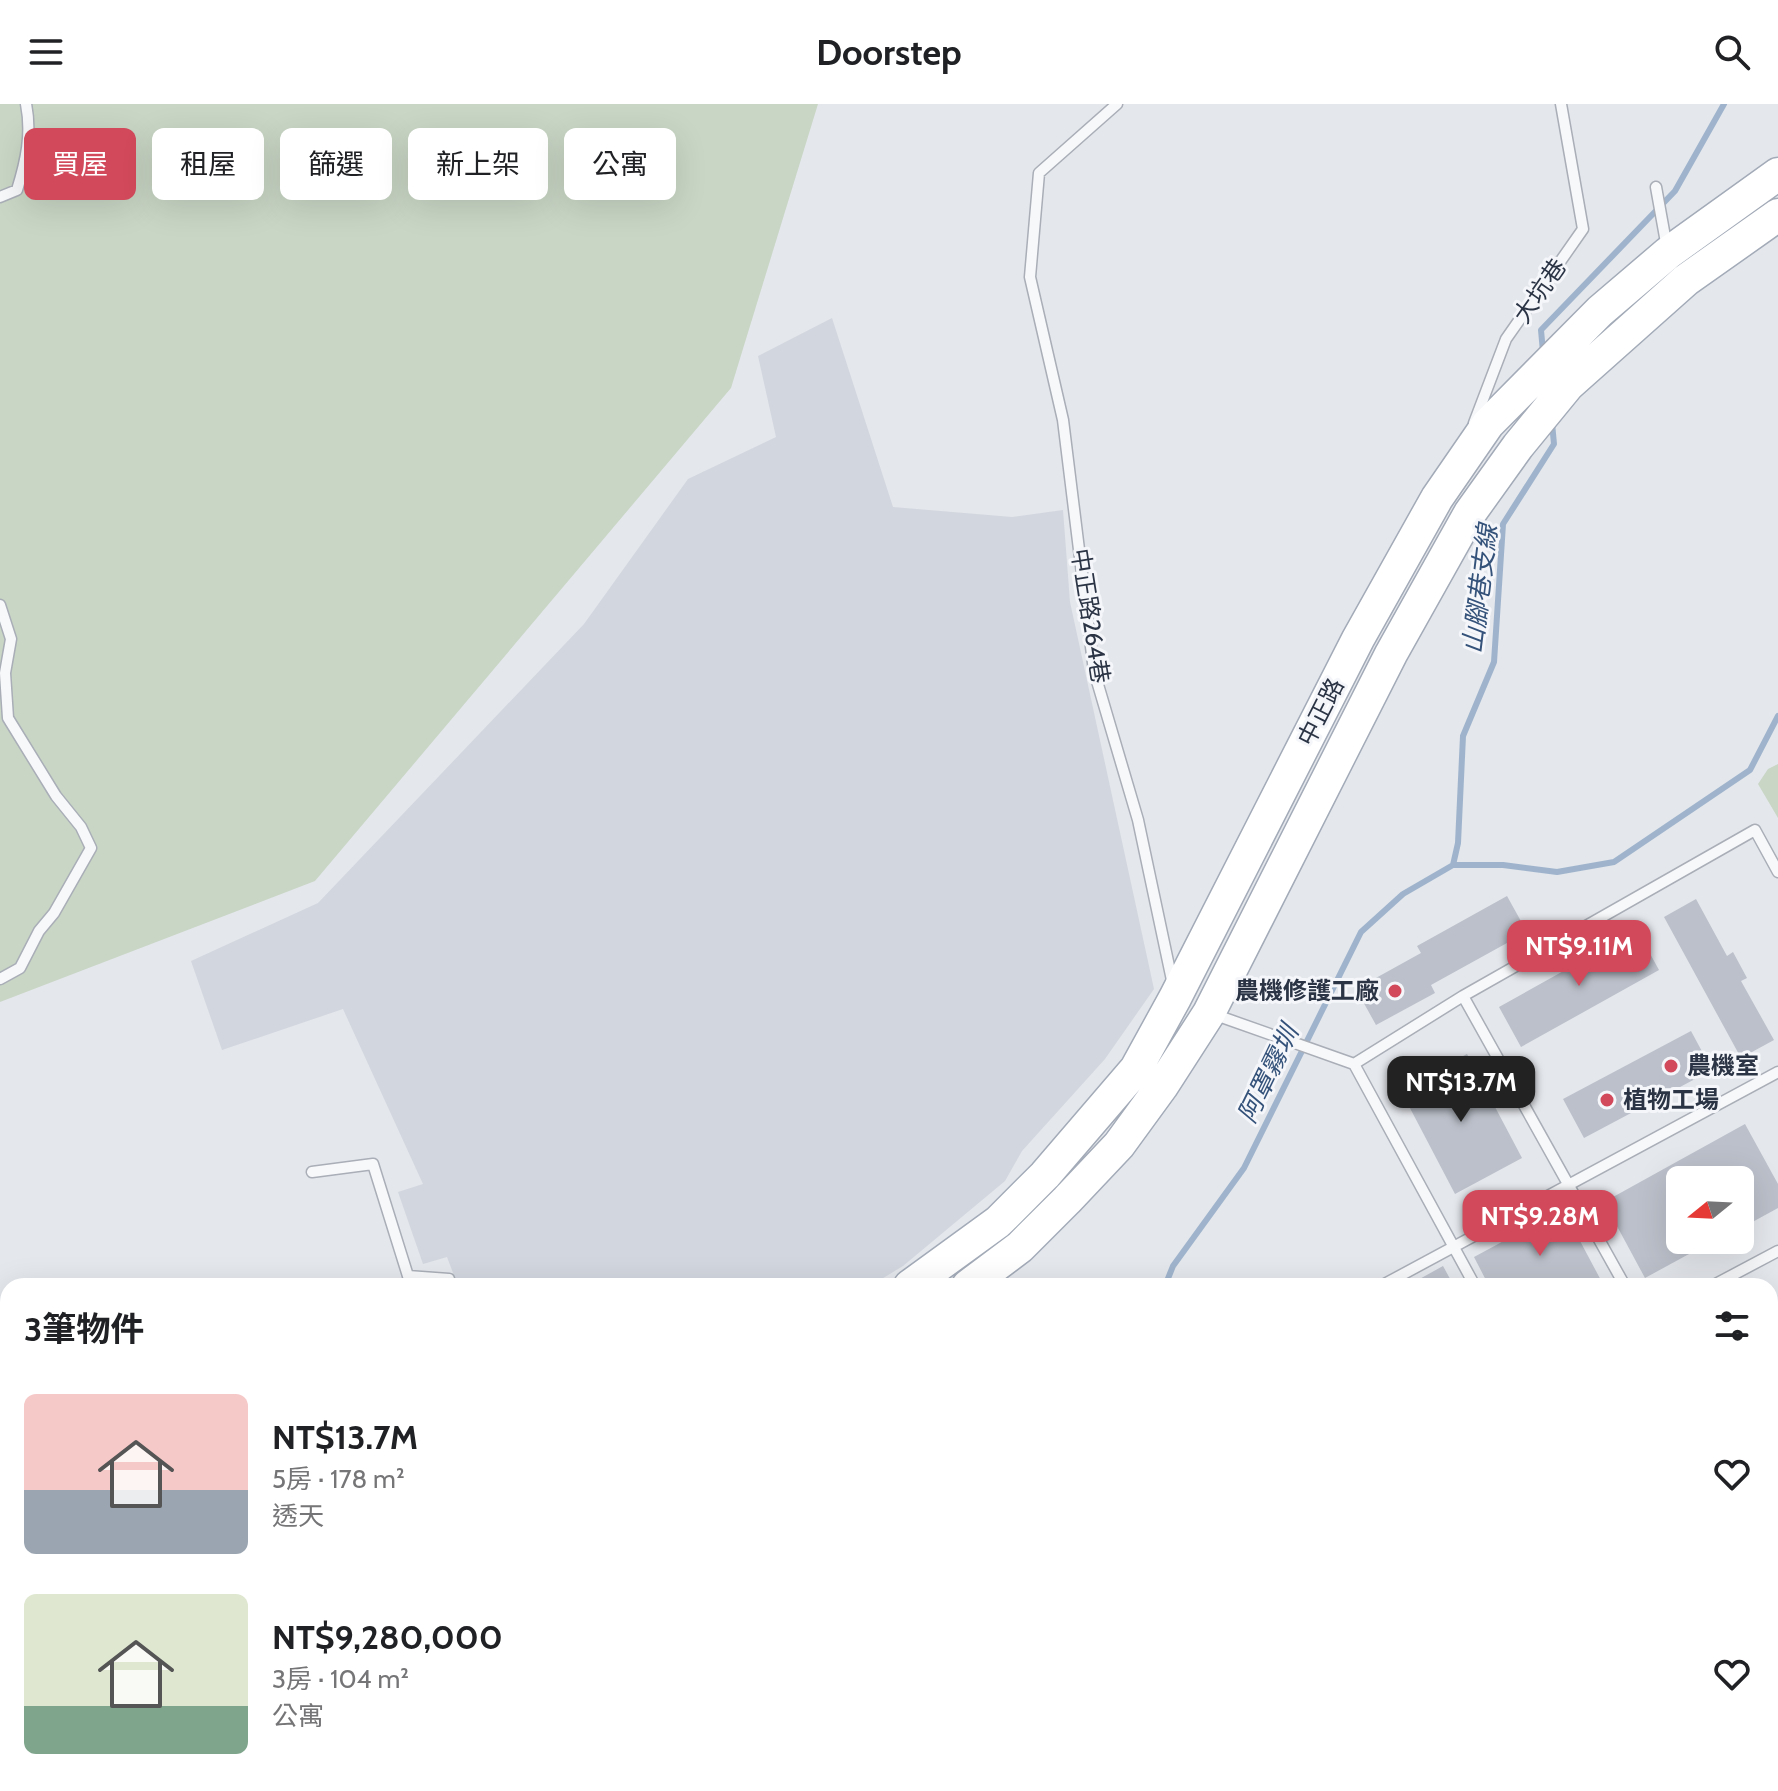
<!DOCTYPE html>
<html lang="zh-TW">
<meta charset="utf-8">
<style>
:root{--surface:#fff;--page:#f2f2f2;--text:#202124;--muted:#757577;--accent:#d1495b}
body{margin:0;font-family:Cabin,"Noto Sans TC",sans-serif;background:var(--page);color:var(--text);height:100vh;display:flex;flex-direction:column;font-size:30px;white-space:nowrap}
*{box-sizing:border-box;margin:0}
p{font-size:26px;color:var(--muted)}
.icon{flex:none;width:44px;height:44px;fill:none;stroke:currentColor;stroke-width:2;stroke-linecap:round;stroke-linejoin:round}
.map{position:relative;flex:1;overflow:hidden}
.details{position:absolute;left:0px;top:1174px;width:1778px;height:514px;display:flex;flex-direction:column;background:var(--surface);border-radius:24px 24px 0 0;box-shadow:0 8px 32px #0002}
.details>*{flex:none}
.guide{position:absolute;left:24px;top:24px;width:800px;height:72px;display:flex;gap:16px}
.needle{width:52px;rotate:252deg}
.controls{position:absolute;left:1666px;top:1062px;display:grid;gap:16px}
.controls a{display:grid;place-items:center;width:88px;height:88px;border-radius:12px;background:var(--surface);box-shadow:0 8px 32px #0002;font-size:40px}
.price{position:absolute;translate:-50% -68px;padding:0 18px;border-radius:16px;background:var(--accent);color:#fff;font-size:26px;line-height:52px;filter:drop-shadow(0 2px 4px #0008)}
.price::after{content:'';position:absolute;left:50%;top:48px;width:24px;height:18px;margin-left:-12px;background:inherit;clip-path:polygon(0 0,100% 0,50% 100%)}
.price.selected{background:#222;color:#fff}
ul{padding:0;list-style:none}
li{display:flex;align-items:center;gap:24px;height:200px;padding:0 24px}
li span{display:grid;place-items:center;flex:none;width:224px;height:160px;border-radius:12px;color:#555}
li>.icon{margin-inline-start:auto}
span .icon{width:96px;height:96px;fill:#fffc;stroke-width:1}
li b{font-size:34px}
h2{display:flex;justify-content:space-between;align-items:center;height:96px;padding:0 24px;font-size:34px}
.tag{padding:0 28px;border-radius:12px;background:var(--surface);box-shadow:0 8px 32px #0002;font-size:28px;line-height:72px}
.tag.selected{background:var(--accent);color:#fff}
header{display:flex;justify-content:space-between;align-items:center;height:104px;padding:0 24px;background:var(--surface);font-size:36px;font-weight:700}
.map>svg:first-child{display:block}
.built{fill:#d2d6de}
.green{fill:#c9d6c5}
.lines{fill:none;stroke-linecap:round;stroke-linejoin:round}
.stream{stroke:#9fb4cc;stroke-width:6}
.building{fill:#bbc0ca}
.service-casing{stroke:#a9aeb7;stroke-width:13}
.primary-casing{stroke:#a3abb8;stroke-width:35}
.service{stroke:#f7f8fa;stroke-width:10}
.primary{stroke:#fff;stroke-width:32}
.poi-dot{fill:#d1495b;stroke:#f4f6f9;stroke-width:3}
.labels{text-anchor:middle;stroke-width:6;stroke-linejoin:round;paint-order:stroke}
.street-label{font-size:24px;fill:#2b3445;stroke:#f4f6f9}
.poi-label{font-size:24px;font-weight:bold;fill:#2b3445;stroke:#f4f6f9;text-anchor:start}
.water-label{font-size:26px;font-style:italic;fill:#34527a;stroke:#f4f6f9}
</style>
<header><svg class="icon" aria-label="menu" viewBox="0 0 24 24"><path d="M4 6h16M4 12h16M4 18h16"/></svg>Doorstep<svg class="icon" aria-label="search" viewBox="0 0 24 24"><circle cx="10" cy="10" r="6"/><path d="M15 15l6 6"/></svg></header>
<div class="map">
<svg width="1778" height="1687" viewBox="0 0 1778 1687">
<rect width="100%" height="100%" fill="#e4e7ec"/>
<path class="built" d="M832,214L893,403L1012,413L1063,406L1070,498L1154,885L1105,955L1022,1047L1005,1077L903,1162L870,1182H458L447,1153L423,1160L398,1088L423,1080L343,905L222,946L191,857L318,799L584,520L688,375L776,333L758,252Z"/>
<path class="green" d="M0,0H818L731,284L315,777L0,898Z
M1778,660V714L1758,680L1768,665Z"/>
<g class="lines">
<path class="stream" d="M1543,248L1541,226L1675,87L1724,0
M1453,761L1458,739L1463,632L1494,558L1503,420L1554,340L1552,319
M1165,1182L1173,1162L1244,1064L1361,828L1403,790L1453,761H1503L1557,768L1614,758L1750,666L1778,612
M432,1687L433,1680"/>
</g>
<path class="building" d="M1507,792L1527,828L1431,881L1435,889L1376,921L1356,885L1421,849L1417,842Z
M1696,795L1727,852L1733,848L1747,874L1741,877L1774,936L1741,954L1664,813Z
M1637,826L1659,866L1521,943L1499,903Z
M1691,927L1712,966L1584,1034L1563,995Z
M1467,950L1522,1054L1455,1090L1400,985Z
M1745,1020L1778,1080V1104L1747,1121L1740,1108V1076H1680V1114L1672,1118L1689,1150L1645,1174L1604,1098Z
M1563,1105L1604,1182H1489L1474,1153Z
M1443,1162L1454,1182H1407Z"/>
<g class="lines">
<g class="service-casing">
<path id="service" d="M1117,0L1039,69L1030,173L1063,316L1094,567L1138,716L1173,881
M1656,83L1667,144
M0,93L17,86C26,57 32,30 26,0
M1474,319L1506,235L1583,125L1561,0
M0,501L11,535L5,569L8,614L56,692L81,723L91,744L54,809L39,827L20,864L0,875
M1463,892L1625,1182
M1213,910L1354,960L1463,892L1755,726L1778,768
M1354,960L1475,1182
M312,1068L373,1060L408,1172L449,1175L451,1182
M1381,1182L1778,968
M1712,1182L1778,1147
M1770,1407L1778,1404
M89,1680L92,1687
M162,1680L164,1687
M797,1680L800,1687
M1350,1680L1352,1687
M1665,1680L1667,1687"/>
</g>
<g class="primary-casing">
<path id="primary" d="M910,1182L998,1118L1045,1071L1136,965L1175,894L1358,535L1437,394L1488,320L1600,207L1668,149L1778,70
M968,1182L1020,1143L1067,1096L1119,1041L1162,982L1209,909L1391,550L1470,409L1518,342L1568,281L1686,176L1778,111
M0,1660L8,1656
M17,1687L30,1680"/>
</g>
<use href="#service" class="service"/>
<use href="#primary" class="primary"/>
</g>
<g class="poi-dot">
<circle cx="1395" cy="887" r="8"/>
<circle cx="1671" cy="962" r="8"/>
<circle cx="1607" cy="996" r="8"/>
</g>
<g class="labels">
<g class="street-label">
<text transform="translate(1540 187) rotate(-55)" y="8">大坑巷</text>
<text transform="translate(1090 512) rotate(81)" y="8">中正路264巷</text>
<text transform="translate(1321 608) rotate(-63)" y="8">中正路</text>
</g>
<g class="poi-label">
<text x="1379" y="895" text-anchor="end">農機修護工廠</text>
<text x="1687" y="970">農機室</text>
<text x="1623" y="1004">植物工場</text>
</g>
<g class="water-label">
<text transform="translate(1480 485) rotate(-83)" y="9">山腳巷支線</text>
<text transform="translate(1268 970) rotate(-64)" y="9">阿罩霧圳</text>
</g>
</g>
</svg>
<div class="controls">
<a><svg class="needle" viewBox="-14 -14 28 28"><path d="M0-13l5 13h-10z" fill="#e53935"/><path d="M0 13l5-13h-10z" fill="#757577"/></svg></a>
</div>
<b class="price" style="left:1579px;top:884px">NT$9.11M</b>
<b class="price selected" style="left:1461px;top:1020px">NT$13.7M</b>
<b class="price" style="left:1540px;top:1154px">NT$9.28M</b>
<div class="guide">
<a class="tag selected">買屋</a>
<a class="tag">租屋</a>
<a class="tag">篩選</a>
<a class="tag">新上架</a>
<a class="tag">公寓</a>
</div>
<section class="details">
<h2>3筆物件<svg class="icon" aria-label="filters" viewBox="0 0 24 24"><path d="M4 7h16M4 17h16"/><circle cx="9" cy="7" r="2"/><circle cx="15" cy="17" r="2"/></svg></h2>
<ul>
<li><span style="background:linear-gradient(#f6c9c9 60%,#9aa5b1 0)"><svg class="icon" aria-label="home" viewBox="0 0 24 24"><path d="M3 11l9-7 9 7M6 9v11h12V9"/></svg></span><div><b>NT$13.7M</b><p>5房 · 178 m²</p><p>透天</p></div><svg class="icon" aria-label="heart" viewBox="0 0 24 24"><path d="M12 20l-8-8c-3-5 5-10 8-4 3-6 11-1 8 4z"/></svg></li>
<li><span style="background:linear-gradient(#dfe7d0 70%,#7fa58c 0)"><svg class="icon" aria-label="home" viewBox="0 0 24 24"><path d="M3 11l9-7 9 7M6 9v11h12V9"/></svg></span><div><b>NT$9,280,000</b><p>3房 · 104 m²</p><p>公寓</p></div><svg class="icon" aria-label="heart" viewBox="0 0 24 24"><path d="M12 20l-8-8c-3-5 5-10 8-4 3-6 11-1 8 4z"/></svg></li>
</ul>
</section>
</div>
